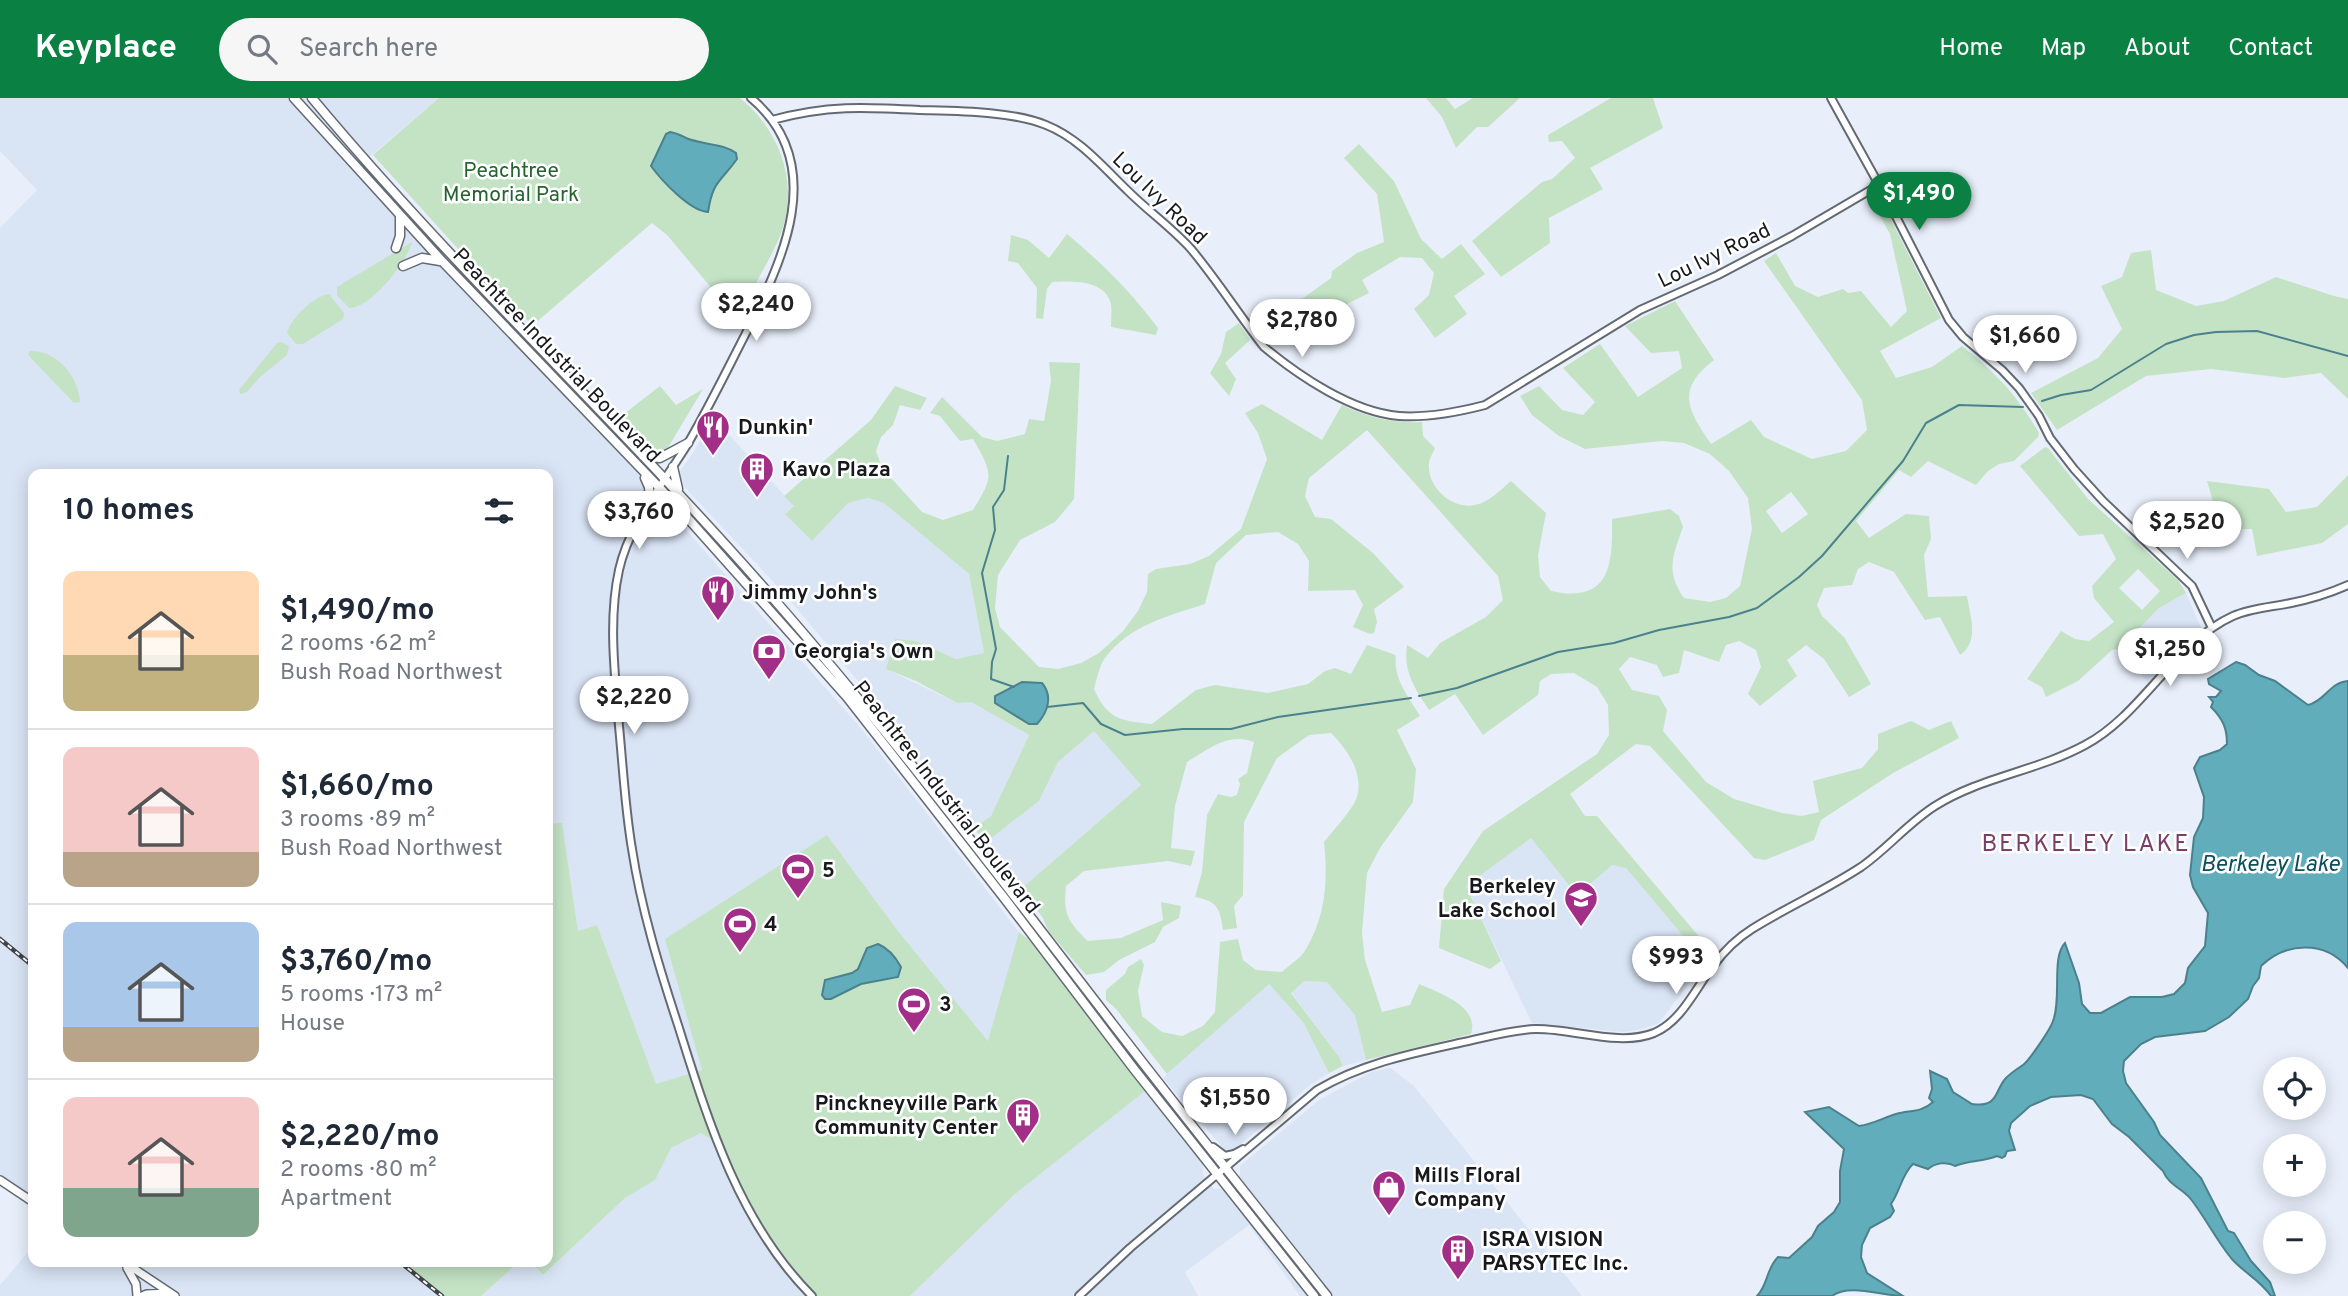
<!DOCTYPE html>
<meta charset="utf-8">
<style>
:root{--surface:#fff;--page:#f6f6f7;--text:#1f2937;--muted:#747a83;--line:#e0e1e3;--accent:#0b8043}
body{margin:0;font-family:Overpass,sans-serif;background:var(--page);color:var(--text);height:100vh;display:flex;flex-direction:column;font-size:26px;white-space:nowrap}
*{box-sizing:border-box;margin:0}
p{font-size:23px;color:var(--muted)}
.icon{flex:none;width:38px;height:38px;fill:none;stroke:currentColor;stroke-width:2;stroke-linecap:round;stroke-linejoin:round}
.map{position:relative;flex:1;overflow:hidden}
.side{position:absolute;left:28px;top:371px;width:525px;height:798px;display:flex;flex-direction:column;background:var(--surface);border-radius:14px;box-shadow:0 4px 18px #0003}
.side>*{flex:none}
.buttons{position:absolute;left:2263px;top:959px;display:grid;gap:14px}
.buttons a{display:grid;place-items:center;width:63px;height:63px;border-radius:50%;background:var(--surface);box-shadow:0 4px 18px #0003;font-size:35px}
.price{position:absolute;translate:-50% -60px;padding:0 16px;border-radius:24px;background:#fff;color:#222;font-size:23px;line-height:46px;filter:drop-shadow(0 2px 4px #0008)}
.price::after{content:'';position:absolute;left:50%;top:42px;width:21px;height:16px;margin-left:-10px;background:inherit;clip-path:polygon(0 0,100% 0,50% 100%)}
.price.current{background:var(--accent);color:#fff}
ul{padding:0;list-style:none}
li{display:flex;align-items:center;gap:21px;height:175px;padding:0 35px}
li+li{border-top:2px solid var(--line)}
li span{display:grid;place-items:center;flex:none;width:196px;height:140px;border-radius:14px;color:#555}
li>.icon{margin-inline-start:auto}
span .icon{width:84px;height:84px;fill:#fffc;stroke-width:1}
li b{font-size:30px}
h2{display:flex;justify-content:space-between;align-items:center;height:84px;padding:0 35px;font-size:30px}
header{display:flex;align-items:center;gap:42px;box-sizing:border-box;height:98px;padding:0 35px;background:var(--accent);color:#fff}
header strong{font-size:33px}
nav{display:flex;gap:38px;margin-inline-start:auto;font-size:24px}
.search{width:490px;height:63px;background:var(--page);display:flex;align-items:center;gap:18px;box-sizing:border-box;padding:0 24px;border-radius:38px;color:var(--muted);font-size:26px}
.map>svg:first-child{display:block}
.built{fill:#d9e4f5}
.green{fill:#c4e3c5;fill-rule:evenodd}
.water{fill:#61adbc;stroke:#4b818c;stroke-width:2}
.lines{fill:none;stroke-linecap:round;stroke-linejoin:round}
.stream{stroke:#4b818c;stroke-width:2}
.secondary-casing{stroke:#646a73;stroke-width:10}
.primary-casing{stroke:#646a73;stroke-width:10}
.highway-casing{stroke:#646a73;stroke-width:11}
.secondary{stroke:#fff;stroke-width:6}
.primary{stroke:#fff;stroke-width:7}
.highway{stroke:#fff;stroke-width:8}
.rail-casing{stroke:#414449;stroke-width:4.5}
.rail{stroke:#fff;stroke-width:2;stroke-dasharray:5;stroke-linecap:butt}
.labels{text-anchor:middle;stroke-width:5;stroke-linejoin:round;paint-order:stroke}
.park-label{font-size:21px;fill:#24642e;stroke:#fff}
.street-label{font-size:21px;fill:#17191d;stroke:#fff}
.poi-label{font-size:21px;font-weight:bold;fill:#17191d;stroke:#fff;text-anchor:start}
.water-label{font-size:23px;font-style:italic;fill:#0c505b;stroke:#fff}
.quarter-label{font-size:24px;letter-spacing:2px;fill:#7a3e69;stroke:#fff}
</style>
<header>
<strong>Keyplace</strong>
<div class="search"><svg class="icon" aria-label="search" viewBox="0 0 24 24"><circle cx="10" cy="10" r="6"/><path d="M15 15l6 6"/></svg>Search here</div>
<nav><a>Home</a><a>Map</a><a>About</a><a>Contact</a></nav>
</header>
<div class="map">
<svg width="2348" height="1198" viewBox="0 0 2348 1198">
<rect width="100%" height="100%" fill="#e8effa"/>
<path class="built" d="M0,0H439L355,71L368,89L423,138L666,388L675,417L687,433L859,628L1019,834L989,944L898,833L827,737L702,973L655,987L597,827L578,833L562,726H548V376H33V1107L0,1085V130L37,92L0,53Z
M713,319L794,408L786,415L812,443L848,405L868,400L884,405L969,476L984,555L956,561L916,543L886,571L957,605L971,604L1029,637L991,718L974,730L868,595L781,492L680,384V373L693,355Z
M2186,495L2201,530L2148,584L2119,551L2159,510Z
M1094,632L1141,687L1021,791L985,745L1039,703L1058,664Z
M1531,740L1626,770L1705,864L1659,925L1642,931L1624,934L1532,925L1466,788Z
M1304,883L1327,884L1355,917L1366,962L1343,968L1339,959L1291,894Z
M1269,885L1303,924L1329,975L1310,987L1235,1051L1225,1052L1163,980Z
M1390,970L1414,988L1582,1198H1300L1249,1127L1185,1174L1198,1198H910L1015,1096L1154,986L1203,1067V1077L1214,1091H1222L1240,1077V1068L1319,1002L1371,974Z
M701,1035L725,1050L739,1085L814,1198H481L519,1164H531L543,1177L625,1100L654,1082L671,1050Z
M33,1148V1164H399L445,1198H0V1187Z"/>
<path class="green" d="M439,0H740C777,30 797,78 784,126C774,161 749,187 741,225L667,137L652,125L533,227L507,205L373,57Z
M1426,0H1446L1455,11L1473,0H1520L1488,29H1477L1456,50L1442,19Z
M1611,0H1653L1663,30L1590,70L1603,91L1549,120L1550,145L1501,179L1472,143L1542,84L1552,81L1575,60L1562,43L1549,44L1548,37Z
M1359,46L1394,83L1421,141L1442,161L1461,146L1485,176L1454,198L1467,216L1435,240L1414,211L1429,197L1434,175L1422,160L1400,159L1362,182L1369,195L1343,208L1327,206L1299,221L1291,209L1331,180L1332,173L1357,155L1384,144L1377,96L1344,60Z
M1879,98L1941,220L1880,253L1896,280L1932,269L1962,248C1997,276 2016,296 2039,335L2038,339L2014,363L1999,366L1988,373L1976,387L1928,363L1911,379L1899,372L1856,423L1869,440L1906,416L1929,418L1931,441L1924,457L1928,499L1967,498C1970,518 1980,543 1960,557L1940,519L1925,522L1894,474L1869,464L1858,471L1852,487L1824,490L1817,507L1822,518L1844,539L1871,586L1849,599L1824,561L1806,547L1787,562L1797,578L1760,608L1748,596L1761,569L1756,552L1739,543L1726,547L1719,564L1684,552L1679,575L1663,579L1657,567L1630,559L1619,571L1632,592L1659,598L1667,612L1663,633L1706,684L1734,701L1782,715L1802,718L1819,714L1813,683L1862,670L1878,651V636L1911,623L1929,632L1951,623L1959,640L1893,675L1821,722L1814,742L1765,762L1754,760L1650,648L1636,646L1570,696L1585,718H1597L1712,854L1705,864L1626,770L1612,767L1577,797L1531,740L1466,788L1501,863L1490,871L1439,850L1444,791L1483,733L1597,656L1609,637L1608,607L1597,589L1574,575L1551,576L1540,583L1538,597L1483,637L1455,596L1429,612C1415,590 1403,574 1407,547L1428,560L1440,545L1486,519L1503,502L1498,478L1367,332L1309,380L1305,398L1315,419L1331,421L1373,455L1404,489L1374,511L1377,524L1374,535L1370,536L1353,529L1363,507L1355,492L1308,493L1309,463L1298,446L1278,434L1246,437L1216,465L1205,506C1168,518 1130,527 1105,560C1099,568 1097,581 1094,591C1107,621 1121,623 1152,626L1196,592L1215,587L1268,595L1308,586L1325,573L1335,570L1351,576L1367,547L1393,556L1396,558C1393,581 1409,599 1420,618L1397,632L1416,671L1413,704L1380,750L1367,775L1362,835L1365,862L1382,914L1410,907L1419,886C1439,895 1480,908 1471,936L1366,962L1355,917L1327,884L1304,883L1291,895L1339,959L1343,968L1329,975L1303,924L1269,886L1167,976L1116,911L1106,902V892L1125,876L1128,869L1141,861L1144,867L1138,893L1142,918L1162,934L1182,938L1203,928L1215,914L1220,844L1238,841L1243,862L1256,872L1282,874C1289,867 1301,860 1306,851C1326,817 1328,782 1324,744C1333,733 1353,711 1357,699C1364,675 1347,651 1331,635L1309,637L1277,660L1244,724L1243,797L1234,808L1237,830L1223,832C1220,811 1218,803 1195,799L1202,774L1207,717L1218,696L1231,699L1237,697L1240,686L1238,681L1247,675L1254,644C1228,634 1209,651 1187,664L1175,708L1171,750L1195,753L1191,768L1168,763L1084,773L1066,788C1063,816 1068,824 1088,843L1121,840L1163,822L1161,804L1181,808L1179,820L1163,829L1155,844L1119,862L1104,874L1086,877L1049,834L1043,820L1021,791L1141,687L1094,633L1058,664L1039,703L985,745L974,730L991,718L1029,637L971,604L957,605L916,583L886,571L895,541L916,543L956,561L984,555L969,476L884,405L868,400L848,405L812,443L785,416L794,408L784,398L871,322L895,288L927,300L920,312L900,307L893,327L881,339L876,353L882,370L922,414L943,422L973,412C994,378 993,376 973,341L960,343L940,318L930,315L942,299L982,339L997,343L1025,336L1029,321L1044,323L1051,283L1049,264L1080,265L1074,401L1055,424L1020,442L998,477L995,510L1000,529L1039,569L1058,571L1081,565L1099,555L1123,533L1138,513L1147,494L1148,476L1156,471L1190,466L1209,458L1241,431L1267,361L1258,335L1245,315L1262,306L1322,342L1342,307C1367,319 1395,326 1422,324L1423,338L1435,350C1433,355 1429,361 1429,366C1427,389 1452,412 1475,407C1490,404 1500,392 1511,383L1546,415L1538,457L1540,479L1551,493C1610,506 1613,467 1612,421L1670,411L1679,418L1683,429C1673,458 1665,473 1684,500L1710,504L1726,500L1740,488L1752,431L1748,400L1729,373L1710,356L1684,345L1662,343L1585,351L1559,338L1532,317L1520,298L1539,288L1562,312L1583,317L1595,304L1563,270L1600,246L1638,299L1682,270L1679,253L1651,255L1625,228L1675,203L1714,262C1675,292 1688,312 1711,346L1751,322L1764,339L1812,361L1846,353L1867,332L1862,302L1764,163L1776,155L1795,188L1818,199L1843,191L1848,195L1861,193L1891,229L1907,213L1890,136L1870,100ZM1791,394L1808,416L1782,435L1766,413Z
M1067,136C1102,165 1131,194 1158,230L1156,237L1111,229C1111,222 1112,213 1111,206C1105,181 1071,183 1052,184L1047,191L1043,221L1036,220L1037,190L1018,165L1008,163L1011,137L1028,142L1049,160Z
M412,144C408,163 370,211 349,210L337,197V189Z
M2151,152L2156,192L2196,208L2224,203L2276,179L2334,198L2348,201V301L2321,275L2285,280L2211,271L2146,278L2057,332L2031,295L2098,260L2122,231L2101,188L2122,179L2131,155Z
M329,196L344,215L343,221L303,246H296L287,235C291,220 314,198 329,196Z
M1239,225L1250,242L1225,265L1236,281L1229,298L1210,275L1221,256L1226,234Z
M281,244L289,248L287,257L260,279L247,294L240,296L239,292L277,245Z
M30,253C57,252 79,279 80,304L74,305L30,259L28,256Z
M660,288L676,307L703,291L666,353L648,356L619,325L620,319Z
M2045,349L2048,350L2088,401L2178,482L2186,495L2159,510L2119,551L2112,552L2078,583L2046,599L2042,589L2027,581L2061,533L2075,541L2089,543L2114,524L2094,500L2092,488L2116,461L2103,436L2079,438L2020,368ZM2138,471L2160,493L2142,512L2119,490Z
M2348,377V426L2322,445L2257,458L2252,431H2221L2207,383L2269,391L2286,414L2317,409Z
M562,725L578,833L597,827L656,986L702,972L665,841L827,737L898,833L988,943L1019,834L1067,871L1154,986L1015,1096L910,1198H814L785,1166L752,1113L725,1050L701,1035L671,1050L655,1082L625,1100L543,1177L531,1164H548V726Z
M399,1164H519L481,1198H445Z"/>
<path class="water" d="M670,34C677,35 680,37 686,40C702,47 723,45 736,55L737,61C720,85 713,82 708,114C690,113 662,83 651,68L666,36Z
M2236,564L2245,567L2259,577L2275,583L2308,607C2325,603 2330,584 2348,583V870C2325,842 2286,844 2261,868L2259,880L2253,888L2248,901L2229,919L2205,933L2155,939L2141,946L2124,963L2123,973L2126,985L2154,1024L2160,1037L2201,1080L2228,1133L2234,1135L2251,1163L2270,1184L2275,1198H2271C2260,1182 2243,1174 2231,1160C2215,1140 2205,1119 2190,1100C2181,1090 2168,1086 2163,1073L2129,1039L2112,1026L2093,1001L2081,997L2051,999L2030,1008L2011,1025L2009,1033L2015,1052L2007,1053L2005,1058L2002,1060L1997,1058C1982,1064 1970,1062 1955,1068C1947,1063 1935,1065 1928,1071L1913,1066C1902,1076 1900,1093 1891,1106L1894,1113L1890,1119L1870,1130L1862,1147L1861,1159L1867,1175L1903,1198C1882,1198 1849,1185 1832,1198H1757C1768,1187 1766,1171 1778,1159L1789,1160L1812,1139L1818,1128L1834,1114L1840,1104V1073L1844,1051L1805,1014L1829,1009L1859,1028C1873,1026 1883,1020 1896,1016C1910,1012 1921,1015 1933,1004L1929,1000L1932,991L1930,973L1947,981L1953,994L1972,1006C1999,1010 1994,993 2006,980C2012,974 2017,971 2023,967C2029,963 2051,930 2053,923C2062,901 2051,859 2065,845L2079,885L2082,906L2090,915H2101L2130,899H2162L2174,896L2185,885L2188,870L2205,848L2208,815L2193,789L2190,777L2194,739L2203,720L2204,699L2194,670L2200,659L2220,652L2227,646C2227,630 2223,621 2211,609L2213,604L2209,599H2216L2221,593L2209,586L2208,581Z
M1022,584L1042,585C1053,598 1048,614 1037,626H1029L995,605V598Z
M878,846C888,850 896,860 901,869L898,879L861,886L831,901H825L822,897L825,882L852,875L858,871L867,850Z"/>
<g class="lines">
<path class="stream" d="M2042,303L2061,297L2091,292L2166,246L2194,237L2216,234L2257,233L2348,258
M1008,358L1004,392L993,409L995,432L982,475L996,551L992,564L991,581L1014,589
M1419,598L1457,590L1558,554L1614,545L1659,532L1729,519L1757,510L1799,479L1822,458L1903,363L1926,325L1959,307L2023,309
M1047,609L1083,605L1101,626L1125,637L1183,631H1231L1278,619L1411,600"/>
<g class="secondary-casing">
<path id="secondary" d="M751,0C830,66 782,164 745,237C726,274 708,311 687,347C663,386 629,426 619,472C608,522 615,577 619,628C623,669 625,710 632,751C641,810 659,869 678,927C708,1023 739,1125 812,1198
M1831,0L1888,103L1949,222L1963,239L2002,272L2019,290L2039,318L2050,340L2074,371L2103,403L2192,488L2212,530
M772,22C827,7 864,9 920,12C957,13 1012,13 1046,27C1079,40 1103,69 1128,93C1148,113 1172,130 1191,151C1217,182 1239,217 1264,249C1299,278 1352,314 1399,318C1427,320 1458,314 1485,307L1640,212L1718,177L1792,138L1879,87
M1213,1049L1225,1058L1234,1056L1243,1051
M1079,1198L1130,1150L1317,992C1361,966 1409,956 1459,945C1484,940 1509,932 1535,931C1572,930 1619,949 1654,935C1682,923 1695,891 1713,868C1724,853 1736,841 1752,831C1787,809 1826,792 1861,769C1887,751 1908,725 1935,708C1981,679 2037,673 2085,647C2142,617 2175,544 2233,518C2251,510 2272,509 2291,505C2311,501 2330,495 2348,487"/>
</g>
<g class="primary-casing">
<path id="primary" d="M0,1082L33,1104
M124,1164L175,1198
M127,1170L136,1186L137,1198
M142,1198L147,1196L169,1195"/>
</g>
<g class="highway-casing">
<path id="highway" d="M294,0L442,163L677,408L847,599L1005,801L1134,971L1314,1198
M312,0C457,174 623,328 772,499C892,636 1001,781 1112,925C1183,1017 1255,1107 1327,1198
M396,150L400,138V117
M403,168L422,160L440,163
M643,358L660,360L688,345
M673,369L678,391
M645,380L649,389L650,405
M641,420L659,408H676"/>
</g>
<use href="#secondary" class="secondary"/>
<use href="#primary" class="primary"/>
<use href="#highway" class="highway"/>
<g class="rail-casing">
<path id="rail" d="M0,841L33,868
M400,1164L442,1198"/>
</g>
<use href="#rail" class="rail"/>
</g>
<defs>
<g id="restaurant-pin" transform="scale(1.75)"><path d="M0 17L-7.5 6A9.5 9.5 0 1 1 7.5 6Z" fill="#a32e87" stroke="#fff"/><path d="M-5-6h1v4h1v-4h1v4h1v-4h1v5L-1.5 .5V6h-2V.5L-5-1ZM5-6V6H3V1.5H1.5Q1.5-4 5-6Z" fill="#fff"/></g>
<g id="building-pin" transform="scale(1.75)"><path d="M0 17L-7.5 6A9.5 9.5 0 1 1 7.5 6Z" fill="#a32e87" stroke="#fff"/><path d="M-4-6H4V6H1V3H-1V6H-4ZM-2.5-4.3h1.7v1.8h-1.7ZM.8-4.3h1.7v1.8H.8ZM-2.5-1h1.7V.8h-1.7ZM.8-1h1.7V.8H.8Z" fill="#fff"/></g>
<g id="bank-pin" transform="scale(1.75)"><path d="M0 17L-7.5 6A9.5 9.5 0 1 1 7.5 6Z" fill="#a32e87" stroke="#fff"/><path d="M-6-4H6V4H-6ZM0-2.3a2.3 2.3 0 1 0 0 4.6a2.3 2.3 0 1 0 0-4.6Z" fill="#fff"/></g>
<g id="stadium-pin" transform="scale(1.75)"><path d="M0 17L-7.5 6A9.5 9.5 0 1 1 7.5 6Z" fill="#a32e87" stroke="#fff"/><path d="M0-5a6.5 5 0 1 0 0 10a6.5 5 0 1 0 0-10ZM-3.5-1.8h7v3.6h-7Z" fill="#fff"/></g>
<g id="school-pin" transform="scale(1.75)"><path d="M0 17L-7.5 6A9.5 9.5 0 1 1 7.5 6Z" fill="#a32e87" stroke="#fff"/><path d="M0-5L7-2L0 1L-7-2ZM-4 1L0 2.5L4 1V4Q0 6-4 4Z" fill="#fff"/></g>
<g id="shop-pin" transform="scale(1.75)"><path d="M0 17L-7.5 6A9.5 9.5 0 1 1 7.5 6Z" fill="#a32e87" stroke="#fff"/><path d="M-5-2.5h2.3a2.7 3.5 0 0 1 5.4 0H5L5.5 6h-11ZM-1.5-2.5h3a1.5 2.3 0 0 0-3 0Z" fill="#fff"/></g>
</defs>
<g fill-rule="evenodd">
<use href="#restaurant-pin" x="713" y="329"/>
<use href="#building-pin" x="757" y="371"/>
<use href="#restaurant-pin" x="718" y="494"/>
<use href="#bank-pin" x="769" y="553"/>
<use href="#stadium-pin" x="798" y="772"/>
<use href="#school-pin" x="1581" y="800"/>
<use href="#stadium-pin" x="740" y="826"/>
<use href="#stadium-pin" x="914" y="906"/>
<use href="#building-pin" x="1023" y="1017"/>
<use href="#shop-pin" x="1389" y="1089"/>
<use href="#building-pin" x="1458" y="1153"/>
</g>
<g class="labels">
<g class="park-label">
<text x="511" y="79">Peachtree<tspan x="511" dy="24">Memorial Park</tspan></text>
</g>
<g class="street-label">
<text transform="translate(1160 100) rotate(44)" y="7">Lou Ivy Road</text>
<text transform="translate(1714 157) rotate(-26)" y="7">Lou Ivy Road</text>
<text transform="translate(557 257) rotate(46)" y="7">Peachtree Industrial Boulevard</text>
<text transform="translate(947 699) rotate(52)" y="7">Peachtree Industrial Boulevard</text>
</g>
<g class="poi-label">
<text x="738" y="336">Dunkin'</text>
<text x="782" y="378">Kavo Plaza</text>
<text x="742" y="501">Jimmy John's</text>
<text x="794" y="560">Georgia's Own</text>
<text x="822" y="779">5</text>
<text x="1556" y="795" text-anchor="end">Berkeley<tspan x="1556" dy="24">Lake School</tspan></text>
<text x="764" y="833">4</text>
<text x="939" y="913">3</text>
<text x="998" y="1012" text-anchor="end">Pinckneyville Park<tspan x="998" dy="24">Community Center</tspan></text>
<text x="1414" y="1084">Mills Floral<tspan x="1414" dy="24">Company</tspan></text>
<text x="1482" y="1148">ISRA VISION<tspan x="1482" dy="24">PARSYTEC Inc.</tspan></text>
</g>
<g class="water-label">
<text x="2270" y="773">Berkeley Lake</text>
</g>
<g class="quarter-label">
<text x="2086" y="753">BERKELEY LAKE</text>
</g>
</g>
</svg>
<div class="buttons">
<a><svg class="icon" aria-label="locate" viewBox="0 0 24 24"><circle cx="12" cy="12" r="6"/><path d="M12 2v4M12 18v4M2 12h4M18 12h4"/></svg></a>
<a>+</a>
<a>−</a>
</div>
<b class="price current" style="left:1919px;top:134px">$1,490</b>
<b class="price" style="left:756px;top:245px">$2,240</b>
<b class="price" style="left:1302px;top:261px">$2,780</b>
<b class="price" style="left:2025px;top:277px">$1,660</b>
<b class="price" style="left:639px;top:453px">$3,760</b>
<b class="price" style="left:2187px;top:463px">$2,520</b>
<b class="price" style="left:2170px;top:590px">$1,250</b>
<b class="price" style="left:634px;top:638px">$2,220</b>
<b class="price" style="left:1676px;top:898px">$993</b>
<b class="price" style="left:1235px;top:1039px">$1,550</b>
<section class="side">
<h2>10 homes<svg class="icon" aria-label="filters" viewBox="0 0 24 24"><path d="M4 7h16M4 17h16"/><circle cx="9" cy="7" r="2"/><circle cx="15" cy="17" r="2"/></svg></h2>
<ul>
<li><span style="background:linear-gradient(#ffd9b3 60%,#c2b280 0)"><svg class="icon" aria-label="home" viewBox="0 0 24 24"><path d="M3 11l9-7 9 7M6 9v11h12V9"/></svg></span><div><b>$1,490/mo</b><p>2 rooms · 62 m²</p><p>Bush Road Northwest</p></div></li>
<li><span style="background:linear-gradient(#f6c9c9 75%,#b9a48a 0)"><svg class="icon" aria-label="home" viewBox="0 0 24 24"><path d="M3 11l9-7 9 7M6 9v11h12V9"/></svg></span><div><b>$1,660/mo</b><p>3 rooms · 89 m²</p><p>Bush Road Northwest</p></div></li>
<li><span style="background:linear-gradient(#a9c7e8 75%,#b9a48a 0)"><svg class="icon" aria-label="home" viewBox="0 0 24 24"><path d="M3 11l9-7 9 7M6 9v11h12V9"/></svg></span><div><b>$3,760/mo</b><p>5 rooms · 173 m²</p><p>House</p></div></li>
<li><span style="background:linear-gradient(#f6c9c9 65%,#7fa58c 0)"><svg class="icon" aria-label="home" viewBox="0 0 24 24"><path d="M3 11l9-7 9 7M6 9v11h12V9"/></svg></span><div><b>$2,220/mo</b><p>2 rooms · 80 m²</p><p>Apartment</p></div></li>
</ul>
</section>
</div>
